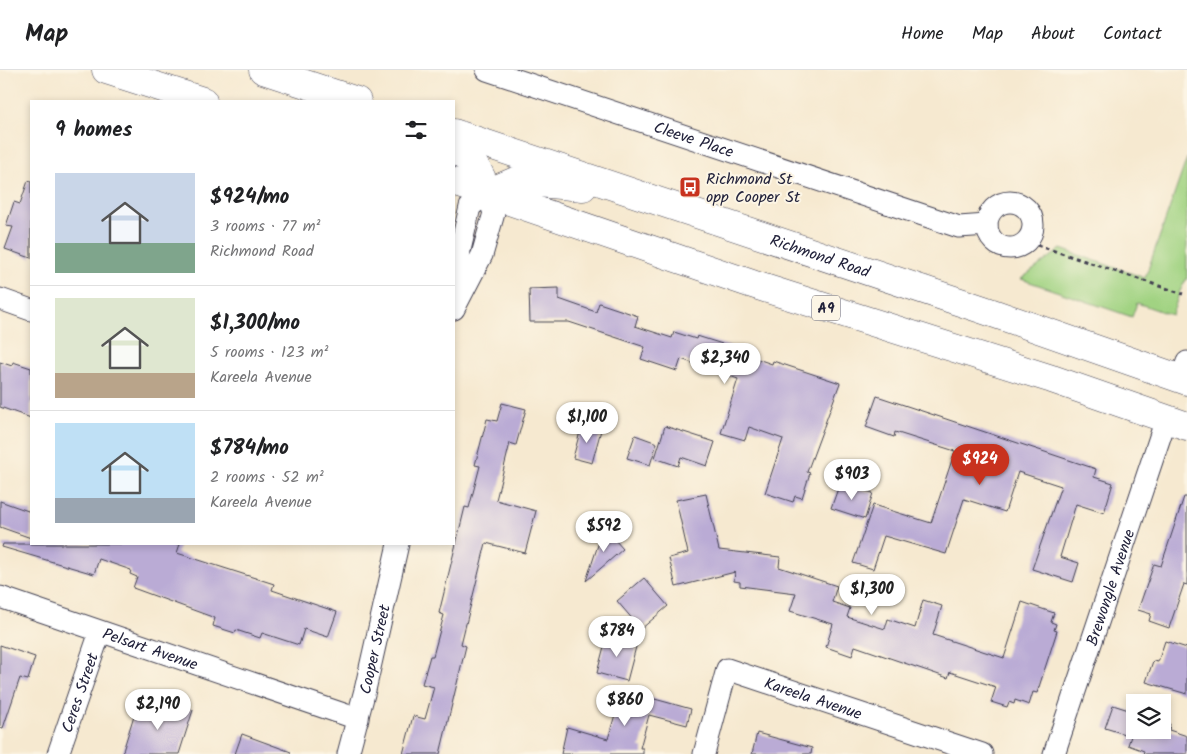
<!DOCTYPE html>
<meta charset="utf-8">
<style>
:root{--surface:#fff;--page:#f2f2f2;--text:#202124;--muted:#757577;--line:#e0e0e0;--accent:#c8321e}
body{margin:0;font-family:Kalam,sans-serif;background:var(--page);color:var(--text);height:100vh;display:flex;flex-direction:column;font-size:19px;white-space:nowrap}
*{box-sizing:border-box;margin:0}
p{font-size:16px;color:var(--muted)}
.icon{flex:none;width:28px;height:28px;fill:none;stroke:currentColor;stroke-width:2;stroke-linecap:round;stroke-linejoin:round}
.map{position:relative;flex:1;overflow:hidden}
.drawer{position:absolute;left:30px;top:30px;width:425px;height:445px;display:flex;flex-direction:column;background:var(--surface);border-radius:0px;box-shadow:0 2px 8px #0003}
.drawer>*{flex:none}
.buttons{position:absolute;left:1126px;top:624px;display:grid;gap:10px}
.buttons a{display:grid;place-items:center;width:45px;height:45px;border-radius:0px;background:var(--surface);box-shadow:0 2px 8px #0003;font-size:25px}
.price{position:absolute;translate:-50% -42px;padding:0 11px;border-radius:18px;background:#fff;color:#222;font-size:16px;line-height:32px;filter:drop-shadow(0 1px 2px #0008)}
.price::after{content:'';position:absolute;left:50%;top:30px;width:15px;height:11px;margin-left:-8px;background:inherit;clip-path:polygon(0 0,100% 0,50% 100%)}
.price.active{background:var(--accent);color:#fff}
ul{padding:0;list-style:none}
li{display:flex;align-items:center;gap:15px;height:125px;padding:0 25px}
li+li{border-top:1px solid var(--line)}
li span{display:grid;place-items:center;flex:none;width:140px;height:100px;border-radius:0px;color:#555}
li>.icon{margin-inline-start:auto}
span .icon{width:60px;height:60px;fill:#fffc;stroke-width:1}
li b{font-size:21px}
h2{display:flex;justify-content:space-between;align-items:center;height:60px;padding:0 25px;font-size:21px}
header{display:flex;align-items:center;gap:30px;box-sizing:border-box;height:70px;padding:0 25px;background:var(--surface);border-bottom:1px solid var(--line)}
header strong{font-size:24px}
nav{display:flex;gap:28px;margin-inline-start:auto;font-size:18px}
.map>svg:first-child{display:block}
.green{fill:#a1d382;stroke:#627a5e}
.building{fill:#baabd5}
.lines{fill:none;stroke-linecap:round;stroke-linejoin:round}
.minor-casing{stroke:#424051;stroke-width:23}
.trunk-casing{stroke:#424051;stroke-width:29}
.path{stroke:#424051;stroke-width:3;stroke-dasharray:4 4;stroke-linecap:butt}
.minor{stroke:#fff;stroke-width:21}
.trunk{stroke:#fff;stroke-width:28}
.labels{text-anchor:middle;stroke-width:4;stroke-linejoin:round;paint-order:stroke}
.shield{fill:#fcf5e5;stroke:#63616e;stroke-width:1}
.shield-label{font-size:15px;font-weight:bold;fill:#22223b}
.street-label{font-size:16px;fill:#22223b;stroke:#fcf5e5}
.poi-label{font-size:16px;fill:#22223b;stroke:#fcf5e5;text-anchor:start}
</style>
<header>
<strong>Map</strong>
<nav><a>Home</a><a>Map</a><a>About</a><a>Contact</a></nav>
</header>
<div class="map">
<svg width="1187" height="684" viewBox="0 0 1187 684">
<rect width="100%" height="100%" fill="#fcf5e5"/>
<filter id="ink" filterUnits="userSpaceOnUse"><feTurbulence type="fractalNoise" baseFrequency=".02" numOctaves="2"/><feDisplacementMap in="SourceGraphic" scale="10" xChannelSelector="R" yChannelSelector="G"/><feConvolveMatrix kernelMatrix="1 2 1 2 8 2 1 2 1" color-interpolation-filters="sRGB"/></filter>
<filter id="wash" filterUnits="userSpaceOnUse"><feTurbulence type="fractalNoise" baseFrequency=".0096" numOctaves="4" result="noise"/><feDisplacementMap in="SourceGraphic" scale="20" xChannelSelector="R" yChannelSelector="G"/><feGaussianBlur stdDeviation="1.12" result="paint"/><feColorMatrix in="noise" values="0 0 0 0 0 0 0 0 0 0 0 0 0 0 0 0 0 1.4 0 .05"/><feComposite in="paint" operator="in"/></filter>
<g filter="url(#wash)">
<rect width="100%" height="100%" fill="#f6e9d0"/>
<path class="green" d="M1187,88V208L1180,221L1172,245L1137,233L1132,247L1021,209L1061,179L1145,208Z"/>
<g id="blocks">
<path class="building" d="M28,111L31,112V188L5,179L13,157L6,156L14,132L20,134Z
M559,218V229L596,242L599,233L638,246L635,256L672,268L674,262L696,269L697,266L735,278L734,281L772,294L773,291L840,313L807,402L810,403L802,428L795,426L793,432L765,423L783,369L749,357L745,370L721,363L738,309L681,289L677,301L641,289L645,277L569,252H530L529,219Z
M0,292L12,296L13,292L31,298V348L0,337Z
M877,326L1096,399L1094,407L1113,413L1104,443L1076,434L1060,487L1079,493L1073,512L1032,499L1061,416L1018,402L1005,442L964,429L946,484L884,466L873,499L853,493L873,435L931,453L955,381L895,362L894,367L866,357Z
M502,333L526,339L516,375L510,373L496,430L536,441L525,483L486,473L461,574L466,576L440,684H403L413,646L425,649L434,617L422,614L430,586H433L444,545L439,543L465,437L469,438L480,396L475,395L487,349L497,351Z
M582,354L601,360L592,393L573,388Z
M665,356L715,372L707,396L681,387L678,396L655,388Z
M635,365L657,373L650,395L627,388Z
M840,413L873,423L865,449L831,438Z
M706,424L719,480L780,487L779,497L837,516L832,532L850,538L847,547L885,559L888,549L915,558L923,530L942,536L933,565L1004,588L1022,532L1054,543L1051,552L1056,554L1054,560L1057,561L1037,623L1033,622L1029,635L1015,630L1014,634L1009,632L1007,637L991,632L996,617L950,602L948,608L855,576L852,586L826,577L833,554L790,541L796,523L740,516V512L734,511L735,502L676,517L669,488L688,483L676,430Z
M1184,427H1187V515L1184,514L1169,558L1149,551L1151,544L1138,540L1154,494L1161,496Z
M0,431L31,442V468L0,457Z
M608,462L623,479L586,511L600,469Z
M3,474H180L177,483L274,514L272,520L337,542L328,567L304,559L299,575L262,563L260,568L236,560L235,563L213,556L215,548L133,518L137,507L130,504L131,500L99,489L94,504L2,477Z
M644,508L668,536L641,559L617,531Z
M607,565L637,573L627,611L597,603Z
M1165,571L1187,578V624L1146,612L1153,591L1158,592Z
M0,575L35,587L28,610L20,608L3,658L0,657Z
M622,620L691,639L687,655L649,645L640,678H643V684H561L567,657L608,669Z
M166,631L193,640L179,684H122L136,639L161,647Z
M1113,635L1135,642V660H1162V651L1170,654L1169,660L1187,666V684H1143L1144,681L1128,675L1131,666L1105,658Z
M757,663L812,678L811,684H752Z
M242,664L291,682L290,684H235Z"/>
</g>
</g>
<g filter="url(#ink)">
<use href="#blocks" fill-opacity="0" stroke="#424051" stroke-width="1"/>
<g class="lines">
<g class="minor-casing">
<g id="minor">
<path id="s1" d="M487,0L959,157L987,155"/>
<circle cx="1010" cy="155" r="23"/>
<path d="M454,226L460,180L470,137L487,123L494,143L482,185L454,239"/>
<path d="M0,229L31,240"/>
<path d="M1181,309L1187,292"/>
<path id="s2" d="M0,527L358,649"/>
<path id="s3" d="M58,684L100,562"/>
<path id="s4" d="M348,684L365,620L398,474"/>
<path id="s5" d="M704,684L727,599L982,684"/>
<path id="s6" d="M1054,684L1166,349"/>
</g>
</g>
<g class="trunk-casing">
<g id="trunk">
<path d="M106,0L203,31"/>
<path d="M263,0L357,31"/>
<path id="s7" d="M454,63L984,240L1187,311"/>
<path d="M454,79C474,92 480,100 487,123"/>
<path d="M454,112L752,214L1052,309L1187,356"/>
<path d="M487,123L515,111L583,117"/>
</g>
</g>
<path class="path" d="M1037,175L1183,224"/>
<use href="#minor" class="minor"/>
<use href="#trunk" class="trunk"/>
</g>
</g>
<defs>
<g id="bus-square" transform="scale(1.125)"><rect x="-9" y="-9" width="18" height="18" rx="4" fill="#c8321e" stroke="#fcf5e5"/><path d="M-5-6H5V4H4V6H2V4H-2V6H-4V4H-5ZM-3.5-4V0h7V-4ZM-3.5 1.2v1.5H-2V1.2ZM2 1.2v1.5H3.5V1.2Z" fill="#fff"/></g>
</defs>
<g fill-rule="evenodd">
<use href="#bus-square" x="690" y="117"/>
</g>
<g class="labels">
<rect class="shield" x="812" y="225.5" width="28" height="25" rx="4"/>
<g class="shield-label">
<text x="826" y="243">A9</text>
</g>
<g class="street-label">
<text dy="6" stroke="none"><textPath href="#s1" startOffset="218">Cleeve Place</textPath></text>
<text dy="6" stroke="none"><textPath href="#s7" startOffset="386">Richmond Road</textPath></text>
<text dy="6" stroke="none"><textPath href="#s6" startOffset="176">Brewongle Avenue</textPath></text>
<text dy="6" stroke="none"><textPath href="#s2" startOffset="159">Pelsart Avenue</textPath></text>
<text dy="6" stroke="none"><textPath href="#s4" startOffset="108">Cooper Street</textPath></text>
<text dy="6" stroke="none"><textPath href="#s3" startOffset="65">Ceres Street</textPath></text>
<text dy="6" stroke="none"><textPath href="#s5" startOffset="179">Kareela Avenue</textPath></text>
</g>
<g class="poi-label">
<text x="706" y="114">Richmond St<tspan x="706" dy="18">opp Cooper St</tspan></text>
</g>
</g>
</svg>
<div class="buttons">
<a><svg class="icon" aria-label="layers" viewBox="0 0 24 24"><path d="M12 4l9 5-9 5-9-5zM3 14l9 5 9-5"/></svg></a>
</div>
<b class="price" style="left:725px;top:315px">$2,340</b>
<b class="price" style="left:587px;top:374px">$1,100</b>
<b class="price active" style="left:980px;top:416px">$924</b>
<b class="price" style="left:852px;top:431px">$903</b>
<b class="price" style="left:604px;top:483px">$592</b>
<b class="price" style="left:872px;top:546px">$1,300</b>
<b class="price" style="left:617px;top:588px">$784</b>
<b class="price" style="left:625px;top:657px">$860</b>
<b class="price" style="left:158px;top:661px">$2,190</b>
<section class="drawer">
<h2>9 homes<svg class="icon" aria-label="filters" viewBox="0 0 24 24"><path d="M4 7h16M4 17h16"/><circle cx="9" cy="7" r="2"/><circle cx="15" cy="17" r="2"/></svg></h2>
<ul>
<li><span style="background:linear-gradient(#c9d6e8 70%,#7fa58c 0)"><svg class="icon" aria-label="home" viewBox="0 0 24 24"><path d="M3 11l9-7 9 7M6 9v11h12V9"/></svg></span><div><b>$924/mo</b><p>3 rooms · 77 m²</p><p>Richmond Road</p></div></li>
<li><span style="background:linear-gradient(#dfe7d0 75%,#b9a48a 0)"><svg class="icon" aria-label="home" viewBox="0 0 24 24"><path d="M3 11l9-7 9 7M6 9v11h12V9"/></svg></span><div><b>$1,300/mo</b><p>5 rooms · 123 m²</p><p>Kareela Avenue</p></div></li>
<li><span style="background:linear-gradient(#bfe0f5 75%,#9aa5b1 0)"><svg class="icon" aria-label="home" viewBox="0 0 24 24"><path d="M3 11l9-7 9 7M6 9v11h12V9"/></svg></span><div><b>$784/mo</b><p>2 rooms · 52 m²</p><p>Kareela Avenue</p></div></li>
</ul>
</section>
</div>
